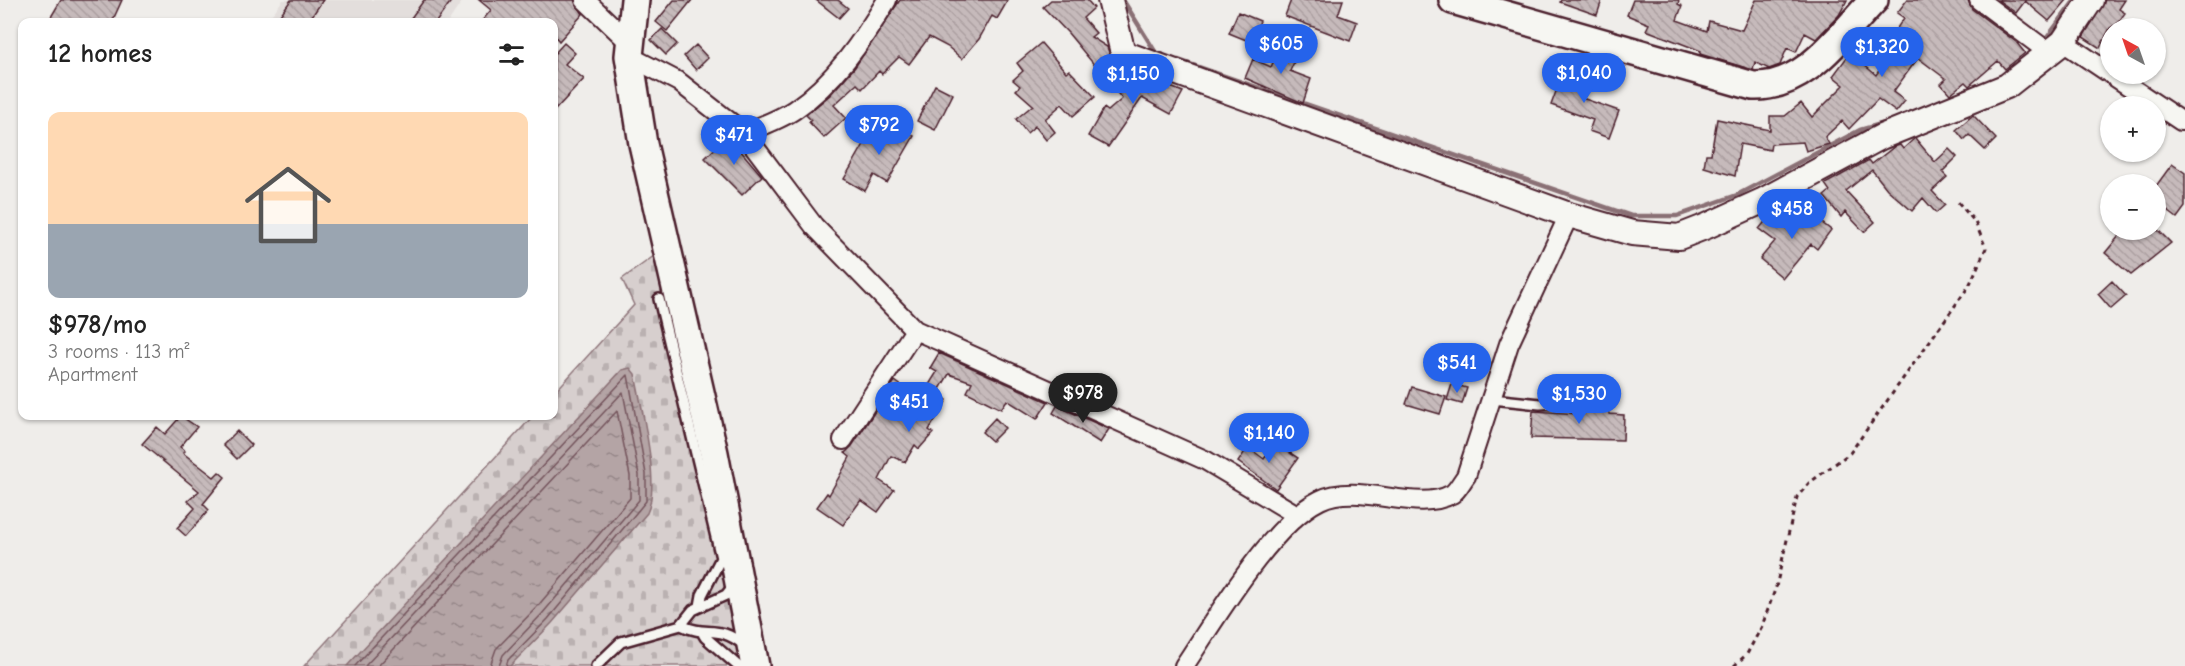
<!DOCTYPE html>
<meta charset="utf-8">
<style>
:root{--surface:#fff;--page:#f2f2f2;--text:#222;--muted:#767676;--line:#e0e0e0;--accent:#2563eb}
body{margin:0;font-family:"Comic Neue",sans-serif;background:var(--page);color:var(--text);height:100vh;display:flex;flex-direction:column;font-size:22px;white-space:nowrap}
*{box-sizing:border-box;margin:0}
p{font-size:20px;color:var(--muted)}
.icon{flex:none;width:33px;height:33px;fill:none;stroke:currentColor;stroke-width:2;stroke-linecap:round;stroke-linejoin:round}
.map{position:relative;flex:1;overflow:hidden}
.side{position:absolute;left:18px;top:18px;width:540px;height:402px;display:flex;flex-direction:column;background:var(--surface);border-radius:12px;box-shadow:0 2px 4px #0004}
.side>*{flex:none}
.needle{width:39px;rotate:320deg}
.controls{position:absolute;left:2100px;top:18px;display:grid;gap:12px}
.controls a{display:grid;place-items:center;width:66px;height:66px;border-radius:50%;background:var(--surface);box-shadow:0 2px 4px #0004;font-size:30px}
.price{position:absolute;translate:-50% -51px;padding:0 14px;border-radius:21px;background:var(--accent);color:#fff;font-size:20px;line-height:39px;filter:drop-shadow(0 2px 3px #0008)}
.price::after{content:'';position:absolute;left:50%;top:36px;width:18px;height:14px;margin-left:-9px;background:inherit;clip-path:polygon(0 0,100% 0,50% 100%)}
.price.selected{background:#222;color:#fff}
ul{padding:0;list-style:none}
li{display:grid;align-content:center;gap:12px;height:318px;padding:0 30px}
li+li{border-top:2px solid var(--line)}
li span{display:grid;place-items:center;height:186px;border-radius:12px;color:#555}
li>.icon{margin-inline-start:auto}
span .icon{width:108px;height:108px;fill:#fffc;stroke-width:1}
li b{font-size:26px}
h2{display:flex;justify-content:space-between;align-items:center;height:72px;padding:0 30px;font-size:26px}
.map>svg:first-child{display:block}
.built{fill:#e3dedc}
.cemetery{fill:url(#cemetery-stones);stroke:#90777c;stroke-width:1.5}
.water{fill:url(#water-ripples);stroke:#8a6f74;stroke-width:1.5}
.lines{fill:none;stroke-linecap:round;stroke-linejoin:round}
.shore{stroke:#74545c;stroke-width:1.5}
.stream{stroke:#8a6f74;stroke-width:4.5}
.building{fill:url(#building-back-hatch);stroke:#4a1f2b;stroke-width:1.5}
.service-casing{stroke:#4a1f2b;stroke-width:14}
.minor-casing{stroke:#4a1f2b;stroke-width:22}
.tertiary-casing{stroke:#4a1f2b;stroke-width:28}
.secondary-casing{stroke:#4a1f2b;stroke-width:32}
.path{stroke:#4a1f2b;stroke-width:3;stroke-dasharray:4.5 4.5;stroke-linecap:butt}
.service{stroke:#f6f6f2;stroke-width:9}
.minor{stroke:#f6f6f2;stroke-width:18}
.tertiary{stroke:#f6f6f2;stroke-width:24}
.secondary{stroke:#f6f6f2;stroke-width:27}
</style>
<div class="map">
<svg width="2185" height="666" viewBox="0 0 2185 666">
<defs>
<pattern id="cemetery-stones" width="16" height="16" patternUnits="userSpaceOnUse" patternTransform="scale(1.5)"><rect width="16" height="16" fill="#d7cfce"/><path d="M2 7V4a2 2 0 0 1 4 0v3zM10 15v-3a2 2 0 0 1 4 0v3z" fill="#bab1b1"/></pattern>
<pattern id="water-ripples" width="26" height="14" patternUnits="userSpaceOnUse" patternTransform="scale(1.5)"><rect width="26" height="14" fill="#b4a4a5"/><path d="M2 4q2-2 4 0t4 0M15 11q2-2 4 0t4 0" fill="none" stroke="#948587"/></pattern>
<pattern id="building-back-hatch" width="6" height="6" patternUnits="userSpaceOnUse" patternTransform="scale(1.5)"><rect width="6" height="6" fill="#c6babb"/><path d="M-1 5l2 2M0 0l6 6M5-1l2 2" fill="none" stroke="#ac9fa1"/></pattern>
</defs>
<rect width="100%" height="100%" fill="#efedea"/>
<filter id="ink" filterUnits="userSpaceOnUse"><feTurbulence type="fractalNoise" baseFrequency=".0167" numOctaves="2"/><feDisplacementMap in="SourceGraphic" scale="12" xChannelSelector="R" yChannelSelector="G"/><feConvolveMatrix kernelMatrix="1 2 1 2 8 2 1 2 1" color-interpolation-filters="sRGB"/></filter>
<g filter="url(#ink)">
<path class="built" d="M283,0H463L448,22H266Z"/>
<path class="cemetery" d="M654,256L726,560L746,666H304L533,416H554V393L634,305L622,279Z"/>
<path class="water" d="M630,368L635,374C641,407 661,485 647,513L552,623L510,666H347L622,370Z"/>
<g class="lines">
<path class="shore" d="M355,666L628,375L646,474V501L548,619L508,660L506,666
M365,666L623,392L639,475V500L542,614L503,655L499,666
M378,666L617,411L630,476V498L536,608L496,649L490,666"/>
<path class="stream" d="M1123,0L1156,53L1162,54
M2043,43L2075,0
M1178,60L1631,216H1677L1737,195L1860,130L1888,122"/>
</g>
<path class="building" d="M61,0H122L112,22H48Z
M291,0H323L308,22H275Z
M424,0H452L436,22H408Z
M479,0H574L583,14L559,41L554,35V22H481L491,10Z
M674,0H692L667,31L656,22Z
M816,0H838L848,8L839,18Z
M900,0H1008L997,19L992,16L979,39L962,59L948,47L929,37L909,64L899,57L882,74L879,71L862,89L857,84L834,105L846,118L824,138L809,122L811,120L806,115L830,95L855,67Z
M1051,0H1087L1094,8L1083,18L1096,33L1091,37L1107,47L1113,63L1126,69L1110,84L1068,33L1043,7Z
M1291,0H1343L1338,15L1357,22L1350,41L1285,16Z
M1561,0H1602L1597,15L1560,2Z
M1633,0H1679L1678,4L1682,6L1677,20L1707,31L1709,21L1742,30L1756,0H1847L1839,15L1816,39L1805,33L1796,52L1787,48L1780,65L1769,69L1755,62L1753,70L1700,54L1701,51L1646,30L1649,24L1627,15Z
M1907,0H1968L1972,9L2016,42L2025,53L2005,69L1998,61L1969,86L1965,82L1950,94L1941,84L1946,79L1918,58L1893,92L1905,101L1896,112L1878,99L1849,129L1842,121L1825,137L1829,144L1806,151L1803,142L1771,144L1770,150L1740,144L1735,176L1704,167L1706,154H1711L1717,119L1770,130V116H1785L1801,103L1812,117L1844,85L1833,76L1850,53L1876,75L1898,44L1890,38L1904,18L1897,13Z
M1998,0H2067L2049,21L2025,1L2016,13Z
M2105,0H2125L2119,9L2125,13L2117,24L2110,28L2100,48L2083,37Z
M1238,12L1260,21L1251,42L1229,33Z
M662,29L677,44L666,55L651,40Z
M564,43L575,53L565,64L584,79L554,111V54Z
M1041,43L1066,72L1069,70L1095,97L1073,116L1062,104L1045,119L1055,132L1046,140L1035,126L1027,133L1016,119L1033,105L1016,90L1020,86L1013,80L1023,71L1017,63Z
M1281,44L1299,51L1290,71L1311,79L1303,103L1245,78L1253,59L1271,67Z
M696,45L708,58L696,70L684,56Z
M1127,70L1183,92L1171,114L1142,98L1108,147L1088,136L1104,108L1108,111L1122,99L1115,90Z
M1564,70L1589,79L1582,98L1619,111L1609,138L1589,131L1593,120L1551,105Z
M935,85L953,94L935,130L917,121Z
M1973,115L1996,139L1985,150L1969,135L1964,140L1956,130Z
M878,120L900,133L902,129L914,136L887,183L874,175L865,191L844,179Z
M728,136L762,176L742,195L705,158Z
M1915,138L1935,162L1949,149L1957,157L1942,172L1947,177L1932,191L1945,205L1936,213L1923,198L1912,211L1887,189L1872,170L1846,191L1875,222L1864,232L1845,212L1841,217L1824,196L1830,191L1825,184L1869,160L1872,164L1894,147L1900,145L1903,149Z
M2172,164L2185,173V207L2177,218L2156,202V186Z
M1799,205L1831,230L1817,249L1811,244L1783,278L1760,259L1775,241L1759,229L1768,218L1781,228Z
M2124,230H2158L2171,243L2131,275L2105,253Z
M2112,281L2126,296L2111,309L2098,294Z
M939,353L1048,402L1037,419L1007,400L1001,409L967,392L972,382L949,374L937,394L947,400L929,430L933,433L919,449L915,445L905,462L891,456L879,480L894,490L878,512L861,500L843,525L817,507L827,493L829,495L850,457L845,453L852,446L895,381L910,392L912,389L922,396L937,372L930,368Z
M1452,384L1467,388L1462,404L1447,400Z
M1412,387L1446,397L1440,414L1406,404Z
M1609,405V414L1624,415L1623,440L1531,438L1533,411L1581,414V408Z
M1057,406L1109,429L1100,443L1053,413Z
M181,416L197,427L180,447L185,451L183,453L214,477L219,472L225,477L203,504L209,510L186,536L177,528L195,508L188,501L199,491L142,444L157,427L165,434Z
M995,418L1005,428L992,441L982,432Z
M237,431L251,445L237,459L223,445Z
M1275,443L1298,458L1276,489L1238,462L1248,447L1264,459Z"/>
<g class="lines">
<g class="service-casing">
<path id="service" d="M659,299L721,558L702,595L700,606
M1492,399L1540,404L1600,400
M681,625C707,638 717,623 744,645
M702,632L705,637L738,666
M596,666L621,642L681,625L693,610L726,595L734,585"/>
</g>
<g class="minor-casing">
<path id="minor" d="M585,0L629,42
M1979,0L2051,54
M2063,42L2181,121
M629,56L679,82L744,133C761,126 779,120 794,110C834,83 863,40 887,0
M744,133L814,226L915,330L1205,460L1297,515
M843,440L915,330
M1184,666C1215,620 1271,524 1320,500C1360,481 1416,514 1452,494C1457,491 1462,481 1466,476L1509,344L1569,215"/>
</g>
<g class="tertiary-casing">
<path id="tertiary" d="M1110,0L1123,53L1569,215L1632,233L1679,237L1707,226L1762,201L1881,137L2007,86L2063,42L2091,0"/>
</g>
<g class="secondary-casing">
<path id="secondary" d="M635,0L629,56L643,144L714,453L755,666
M1453,0L1753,86C1806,88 1840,35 1874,0"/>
</g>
<path class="path" d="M1734,666L1747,654L1762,626L1776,587L1797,497L1809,483L1850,453L1969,286L1986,248L1975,222L1958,202"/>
<use href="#service" class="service"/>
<use href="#minor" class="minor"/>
<use href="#tertiary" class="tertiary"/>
<use href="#secondary" class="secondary"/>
</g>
</g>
</svg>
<div class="controls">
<a><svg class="needle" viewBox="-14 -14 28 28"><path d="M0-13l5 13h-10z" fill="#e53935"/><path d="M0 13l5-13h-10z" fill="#767676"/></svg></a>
<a>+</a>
<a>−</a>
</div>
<b class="price" style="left:1281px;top:75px">$605</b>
<b class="price" style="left:1882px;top:78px">$1,320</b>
<b class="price" style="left:1584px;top:104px">$1,040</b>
<b class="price" style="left:1133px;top:105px">$1,150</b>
<b class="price" style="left:879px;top:156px">$792</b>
<b class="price" style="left:734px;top:166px">$471</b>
<b class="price" style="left:1792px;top:240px">$458</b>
<b class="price" style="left:1457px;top:394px">$541</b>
<b class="price selected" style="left:1083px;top:424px">$978</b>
<b class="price" style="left:1579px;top:425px">$1,530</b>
<b class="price" style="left:909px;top:433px">$451</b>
<b class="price" style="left:1269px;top:464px">$1,140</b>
<section class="side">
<h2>12 homes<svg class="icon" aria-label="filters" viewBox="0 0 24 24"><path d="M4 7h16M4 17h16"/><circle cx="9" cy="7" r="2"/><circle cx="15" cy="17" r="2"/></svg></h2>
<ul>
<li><span style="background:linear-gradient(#ffd9b3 60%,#9aa5b1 0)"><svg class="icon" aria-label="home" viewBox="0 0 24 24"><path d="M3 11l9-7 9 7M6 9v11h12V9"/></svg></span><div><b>$978/mo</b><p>3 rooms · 113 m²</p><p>Apartment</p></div></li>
</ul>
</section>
</div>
